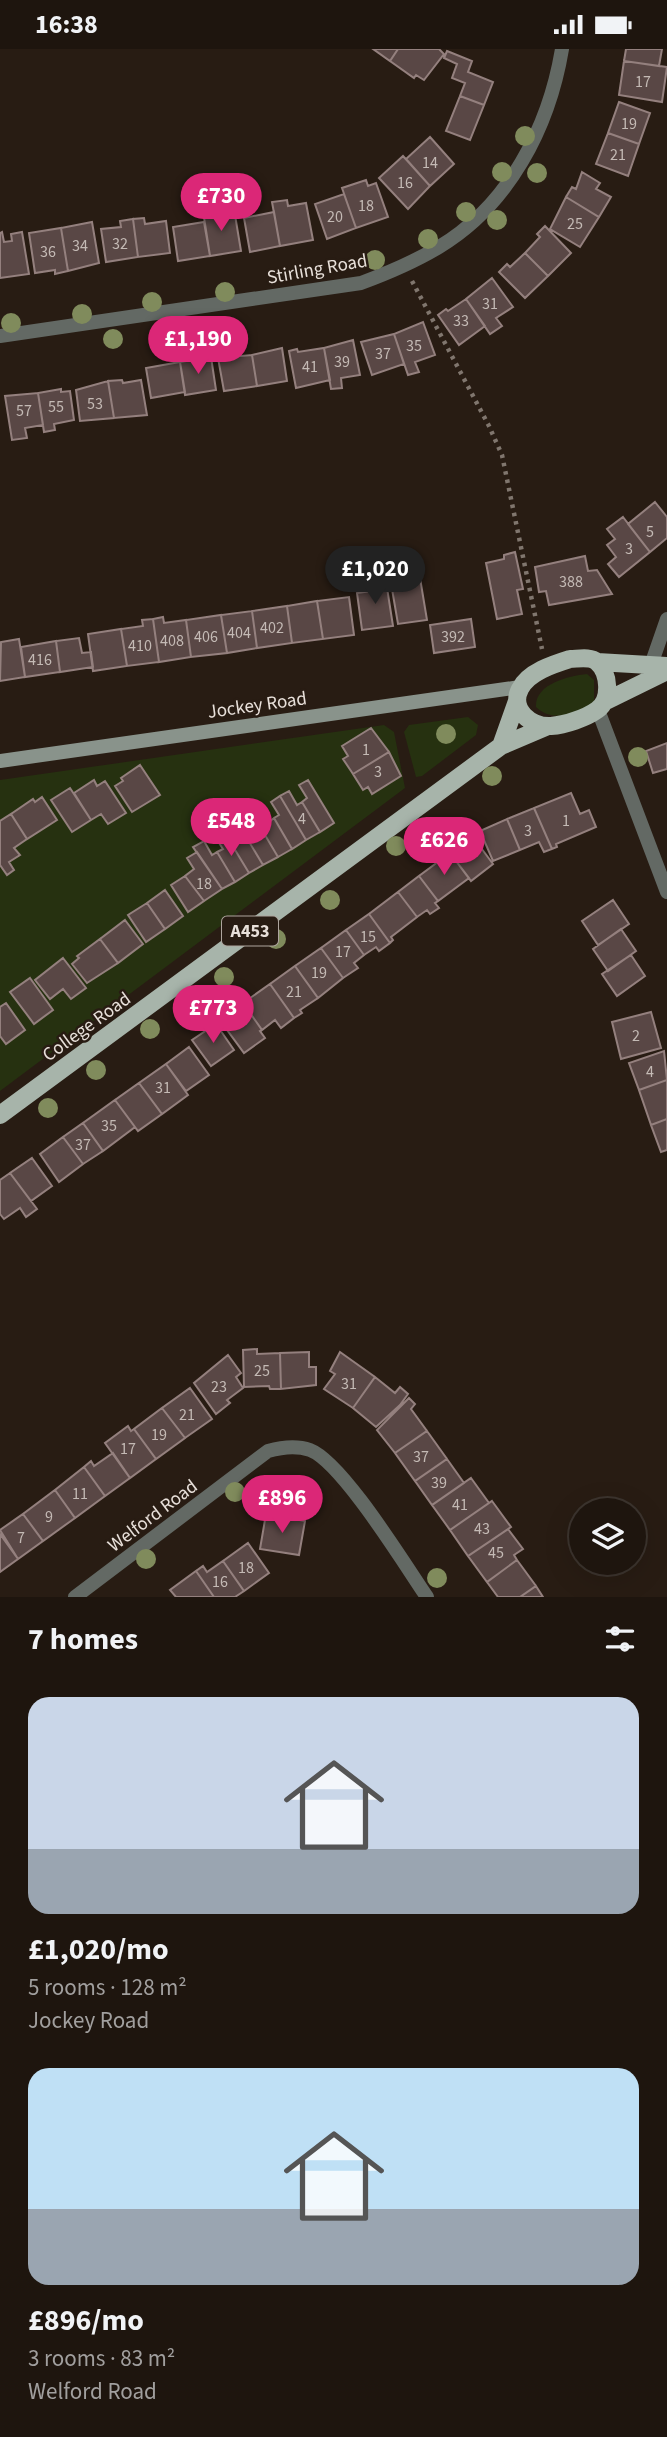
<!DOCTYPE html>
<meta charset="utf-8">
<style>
:root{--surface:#1e150e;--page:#261e17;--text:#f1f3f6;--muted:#a19f9e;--line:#3c342e;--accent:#db2777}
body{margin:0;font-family:"Source Sans 3",sans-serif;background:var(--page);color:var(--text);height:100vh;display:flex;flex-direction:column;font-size:26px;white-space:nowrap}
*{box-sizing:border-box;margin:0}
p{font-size:23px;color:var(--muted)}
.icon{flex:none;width:38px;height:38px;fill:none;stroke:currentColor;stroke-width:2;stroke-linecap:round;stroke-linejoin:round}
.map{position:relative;height:1548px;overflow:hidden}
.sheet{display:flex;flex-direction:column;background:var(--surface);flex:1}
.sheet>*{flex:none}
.buttons{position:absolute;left:569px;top:1449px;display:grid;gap:14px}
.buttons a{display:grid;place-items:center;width:77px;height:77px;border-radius:50%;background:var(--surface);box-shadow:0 7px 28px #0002,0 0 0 2px var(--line);font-size:35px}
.price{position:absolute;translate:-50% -60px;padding:0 16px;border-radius:24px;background:var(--accent);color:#fff;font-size:23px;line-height:46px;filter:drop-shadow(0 2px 4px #0008)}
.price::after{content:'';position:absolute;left:50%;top:42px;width:21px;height:16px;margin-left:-10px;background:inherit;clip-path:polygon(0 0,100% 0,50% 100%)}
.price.current{background:#222;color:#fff}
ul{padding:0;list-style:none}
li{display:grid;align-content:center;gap:14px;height:371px;padding:0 28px}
li span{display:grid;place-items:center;height:217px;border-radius:21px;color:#555}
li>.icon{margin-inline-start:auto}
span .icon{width:126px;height:126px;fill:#fffc;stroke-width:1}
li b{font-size:30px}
h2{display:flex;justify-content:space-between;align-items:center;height:84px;padding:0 28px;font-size:30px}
.status{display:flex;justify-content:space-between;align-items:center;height:49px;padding:0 35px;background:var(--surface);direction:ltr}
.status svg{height:19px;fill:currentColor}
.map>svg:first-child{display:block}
.green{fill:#263110}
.building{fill:#594745;stroke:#94807e;stroke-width:2}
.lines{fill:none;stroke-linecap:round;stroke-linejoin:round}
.path{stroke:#80766e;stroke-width:4.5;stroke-dasharray:3.5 5;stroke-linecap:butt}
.minor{stroke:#636964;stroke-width:14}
.secondary{stroke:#89938b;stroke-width:14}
.primary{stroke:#a7b4aa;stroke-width:18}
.tree{fill:#808b5c}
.labels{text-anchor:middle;stroke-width:5;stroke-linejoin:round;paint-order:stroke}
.number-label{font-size:16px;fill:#c4bab5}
.shield{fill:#281c13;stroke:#aea59e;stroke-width:2}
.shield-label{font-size:18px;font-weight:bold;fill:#e8e0da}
.street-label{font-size:19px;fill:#e8e0da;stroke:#281c13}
</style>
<div class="status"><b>16:38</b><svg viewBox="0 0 49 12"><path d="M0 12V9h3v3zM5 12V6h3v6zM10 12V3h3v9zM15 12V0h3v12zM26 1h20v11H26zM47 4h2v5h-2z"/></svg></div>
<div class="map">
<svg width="667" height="1548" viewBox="0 0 667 1548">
<rect width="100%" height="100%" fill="#281c13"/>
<path class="green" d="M587,625L594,631V654C575,665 553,674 536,658C535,635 568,627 587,625Z
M468,668L478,676L476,686L422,727L416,728L404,683L409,676Z
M384,676L394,683L405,739L0,1042V731Z"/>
<path class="building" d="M373,0H398L390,12Z
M398,0H439L444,5L424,31L416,26L414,29L390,12Z
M626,0H662L659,17L624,12Z
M447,2L472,12L468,23L493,33L484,56L460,47L465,34L452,29L457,15L444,9Z
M624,12L667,18L662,53L619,46Z
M460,47L484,56L470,91L446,82Z
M619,53L650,64L639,95L608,84Z
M608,84L639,95L628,127L596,115Z
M430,88L454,115L430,137L406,110Z
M403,107L430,137L408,160L379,129Z
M582,123L600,134L596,140L611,148L599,168L566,148L572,138L576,140Z
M366,131L368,137L376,134L388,168L356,179L342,139Z
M344,145L356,179L327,190L315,155Z
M566,148L599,168L580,198L550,180Z
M287,151L288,157L306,154L313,191L280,197L272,153Z
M224,159L225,168L235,166L241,202L210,207L203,162Z
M274,163L280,197L250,203L244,169Z
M144,169L145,175L166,172L170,204L138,208L133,170Z
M133,170L138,208L106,213L101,180L121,178L120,172Z
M92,173L99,214L68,222L61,179Z
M204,173L210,207L178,212L173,178Z
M545,177L571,204L548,227L525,204L540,188L537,185Z
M61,179L68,222L55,225V221L35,224L29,184Z
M2,183L4,193L12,192L11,185L22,183L29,225L0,229V184Z
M525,204L548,227L525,249L499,223L507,215L510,218Z
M492,229L513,258L496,269L502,277L490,285L466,250Z
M466,250L485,277L459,296L438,266L446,260L448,262Z
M423,273L435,306L415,313L419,323L408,326L394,285Z
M394,285L404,315L372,326L361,293Z
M353,291L360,326L341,329L342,339L331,340L324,299Z
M282,299L287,332L257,337L252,306Z
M324,299L330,331L296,339L289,302L297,300L298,303Z
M252,306L257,337L224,342L218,309Z
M211,308L216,341L185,346L180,313Z
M180,313L185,343L151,349L146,319Z
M122,331L123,334L141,331L147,366L114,369L108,332Z
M108,332L114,369L80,372L76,341Z
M61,340V343L70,342L74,371L54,375L55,381L44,383L38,344Z
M38,344L43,376L25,379L27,389L12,391L5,347Z
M655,453L667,468V489L650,503L628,475Z
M623,468L650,503L619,528L608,515L616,508L607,496L615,490L607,480Z
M515,503L523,540L517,541L522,565L497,570L486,514L504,510V506Z
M585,507L588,522L597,521L612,545L549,556L546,542L539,543L535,518Z
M419,523L427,571L398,575L392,540L405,538L403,526Z
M385,526L393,577L362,581L357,544L373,542L371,529Z
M349,548L354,586L323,590L317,552Z
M317,552L323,590L292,594L287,557Z
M287,557L292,594L257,599L252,562Z
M252,562L257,599L227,604L221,566Z
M221,566L227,604L191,608L186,571Z
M163,568L164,574L186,571L191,608L159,613L153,570Z
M153,570L159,613L127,617L121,580L143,577L142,571Z
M471,570L475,598L434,604L430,576Z
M121,580L127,617L93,622L88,585Z
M79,589L82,604L91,603L93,618L60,623L56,592Z
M19,590L25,628L0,632L1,593Z
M56,592L60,623L25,628L21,598Z
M371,679L389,703L353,725L343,710L348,707L342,697Z
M667,694V720L653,724L646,702Z
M389,703L401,727L372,745L368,738L363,741L353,725Z
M140,716L160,746L132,763L115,737L123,732L121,729Z
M94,731L97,737L105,732L126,764L108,775L101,765L91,771L74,744Z
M308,731L334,774L320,783L302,753L307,749L299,736Z
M70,739L91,771L72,783L51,751Z
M289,742L297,756L302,753L320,783L306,791L280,747Z
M571,744L580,765L589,761L596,778L556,795L557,798L552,800L534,759Z
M280,747L306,791L292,800L274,769L279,766L271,753Z
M42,748L57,771L27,790L11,765L33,750L35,753Z
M260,759L269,773L274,769L292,800L278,808L252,764Z
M534,759L552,800L544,803L539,793L520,801L507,770Z
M252,764L278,808L263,816L245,786L251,783L243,769Z
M11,765L27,790L14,799L20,806L9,813L14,821L7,826L0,816V772Z
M507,770L520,801L493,812L480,782Z
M232,775L240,789L245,786L263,816L249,824L223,781Z
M223,781L249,824L235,833L217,803L223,800L214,786Z
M470,784L493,815L471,832L447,800Z
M204,792L212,806L217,803L235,833L222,840L193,798Z
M197,803L222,840L204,852L185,827L194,820L187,809Z
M450,804L469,829L438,852L419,827Z
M185,827L204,852L188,863L171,836Z
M419,827L438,852L435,854L439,859L430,865L427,861L417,868L398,843Z
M165,841L183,867L165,880L147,854Z
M398,843L417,868L391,888L393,891L390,894L369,865Z
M613,851L629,875L598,896L582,872Z
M147,854L165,880L146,893L128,866Z
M369,865L390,894L379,902L376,898L364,906L346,881Z
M125,871L143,895L118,914L100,890Z
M621,880L636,902L608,922L593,900Z
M346,881L364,906L354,914L358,919L343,929L321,899Z
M100,890L118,914L87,934L72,915L79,909L77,907Z
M321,899L343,929L318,949L295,917Z
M631,906L645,927L617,947L602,925Z
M63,909L86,939L71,950L63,940L50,950L35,931Z
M295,917L318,949L300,961L302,964L294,969L270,935Z
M30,929L53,961L34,975L10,943Z
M270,935L294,969L281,979L275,971L262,981L243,954Z
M6,954L25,981L6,995L0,987V958Z
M243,954L262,981L260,982L265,989L244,1004L222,974Z
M651,963L661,999L621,1010L612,973Z
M216,975L234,1001L211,1017L192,991Z
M189,998L209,1026L186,1042L166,1015Z
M664,1002L667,1031L639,1041L629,1014Z
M166,1015L188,1046L162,1065L139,1034Z
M667,1031V1070L651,1076L639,1041Z
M139,1034L162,1065L138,1082L115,1051Z
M115,1051L135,1078L103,1102L83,1074Z
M667,1070V1101L661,1103L651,1076Z
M83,1074L103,1102L83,1115L63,1088Z
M63,1088L83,1115L59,1133L40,1105Z
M32,1109L52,1137L31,1152L10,1124Z
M10,1124L37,1160L26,1168L20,1159L4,1170L0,1165V1131Z
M257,1300V1305L280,1304L281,1340H270L269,1337L244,1338L243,1301Z
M309,1303V1318H316V1336L281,1340L280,1304Z
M340,1303L375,1328L353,1359L324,1340L335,1325L330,1322Z
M228,1306L241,1324L236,1328L243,1339L227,1351L230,1354L216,1365L194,1334Z
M375,1328L395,1344L400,1338L408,1345L400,1356L376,1378L353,1359Z
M190,1339L212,1370L185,1389L162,1359Z
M409,1349L415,1355L411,1360L427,1382L395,1404L377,1381Z
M162,1359L185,1389L156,1410L134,1380Z
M128,1377L131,1382L134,1380L156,1410L130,1429L105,1394Z
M427,1382L447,1410L415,1432L395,1404Z
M113,1404L130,1429L105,1447L84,1418L91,1412L94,1417Z
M447,1410L464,1434L432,1456L415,1432Z
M84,1418L105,1447L75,1469L55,1441Z
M471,1429L489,1454L450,1481L432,1456Z
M55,1441L75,1469L43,1492L23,1465Z
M492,1452L511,1478L468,1507L450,1481Z
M23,1465L43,1492L18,1510L0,1481Z
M266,1465L305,1472L299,1506L260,1500Z
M508,1480L523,1500L514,1506L517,1511L487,1533L468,1507Z
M0,1485L18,1510L0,1523Z
M248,1494L269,1524L244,1542L223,1512Z
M517,1511L536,1537L520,1548H498L487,1533Z
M223,1512L244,1542L235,1548H214L196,1522L203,1517L207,1523Z
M196,1522L214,1548H176L170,1541Z
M536,1537L543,1548H520Z"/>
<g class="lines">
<path class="path" d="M412,232L489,377L502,406L542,600"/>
<path class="minor" d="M0,287L361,234C388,224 414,213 439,198C509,156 549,78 562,0
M651,616L667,570
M598,661L667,843
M75,1548L268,1402C282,1398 296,1396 310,1401C342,1413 405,1516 427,1548"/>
<path class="secondary" d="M0,712L520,638"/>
<path class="primary" d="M570,610C578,610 590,607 597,613C609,623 612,651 597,661C586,669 565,676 551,677C532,678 509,661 520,640C528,623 554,615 570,610Z
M597,613L667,617
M604,653L667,622
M501,697L517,652
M0,1066L501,697L548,677"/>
</g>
<g class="tree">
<circle cx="525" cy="87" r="10"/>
<circle cx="502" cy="123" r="10"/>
<circle cx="537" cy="124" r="10"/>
<circle cx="466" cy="163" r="10"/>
<circle cx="497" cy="171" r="10"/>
<circle cx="428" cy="190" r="10"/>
<circle cx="375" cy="211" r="10"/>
<circle cx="225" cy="243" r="10"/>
<circle cx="152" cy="253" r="10"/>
<circle cx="82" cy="265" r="10"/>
<circle cx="11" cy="274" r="10"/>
<circle cx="113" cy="290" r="10"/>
<circle cx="446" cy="685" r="10"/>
<circle cx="638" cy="708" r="10"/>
<circle cx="492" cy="727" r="10"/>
<circle cx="442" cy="779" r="10"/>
<circle cx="396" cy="797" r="10"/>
<circle cx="330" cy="851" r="10"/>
<circle cx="276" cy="890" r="10"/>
<circle cx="224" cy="928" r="10"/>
<circle cx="192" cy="952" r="10"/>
<circle cx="150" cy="980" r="10"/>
<circle cx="96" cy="1021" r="10"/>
<circle cx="48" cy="1059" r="10"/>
<circle cx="235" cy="1443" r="10"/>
<circle cx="146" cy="1510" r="10"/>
<circle cx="437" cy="1529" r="10"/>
</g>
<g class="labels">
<g class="number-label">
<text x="643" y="38">17</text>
<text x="629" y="80">19</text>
<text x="618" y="111">21</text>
<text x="430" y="119">14</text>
<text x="405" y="139">16</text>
<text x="366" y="162">18</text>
<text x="335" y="173">20</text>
<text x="575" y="180">25</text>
<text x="120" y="200">32</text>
<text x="80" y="202">34</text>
<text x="48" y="208">36</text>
<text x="490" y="260">31</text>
<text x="461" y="277">33</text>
<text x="414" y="302">35</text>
<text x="383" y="310">37</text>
<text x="342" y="318">39</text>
<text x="310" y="323">41</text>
<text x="95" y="360">53</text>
<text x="56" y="363">55</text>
<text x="24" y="367">57</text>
<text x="650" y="488">5</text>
<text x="629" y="505">3</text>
<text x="571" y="538">388</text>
<text x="272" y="584">402</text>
<text x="239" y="589">404</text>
<text x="206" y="593">406</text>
<text x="453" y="593">392</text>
<text x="172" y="597">408</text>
<text x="140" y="602">410</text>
<text x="40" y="616">416</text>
<text x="366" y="706">1</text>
<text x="378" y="728">3</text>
<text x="302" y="775">4</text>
<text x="566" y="777">1</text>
<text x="528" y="787">3</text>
<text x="204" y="840">18</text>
<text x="368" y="893">15</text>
<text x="343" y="908">17</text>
<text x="319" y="929">19</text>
<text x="294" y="948">21</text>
<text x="636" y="992">2</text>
<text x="650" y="1028">4</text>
<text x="163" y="1044">31</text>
<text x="109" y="1082">35</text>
<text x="83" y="1101">37</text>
<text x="262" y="1327">25</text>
<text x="349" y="1340">31</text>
<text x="219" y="1343">23</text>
<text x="187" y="1371">21</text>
<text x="159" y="1391">19</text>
<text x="128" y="1405">17</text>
<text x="421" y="1413">37</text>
<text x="439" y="1439">39</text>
<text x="80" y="1450">11</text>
<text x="460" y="1461">41</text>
<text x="49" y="1473">9</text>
<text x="482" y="1485">43</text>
<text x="21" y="1494">7</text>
<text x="496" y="1509">45</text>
<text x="246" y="1524">18</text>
<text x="220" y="1538">16</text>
</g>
<rect class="shield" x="222" y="867.5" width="56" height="29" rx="5"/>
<g class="shield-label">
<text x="250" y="888">A453</text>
</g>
<g class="street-label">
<text transform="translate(317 219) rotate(-10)" y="7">Stirling Road</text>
<text transform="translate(257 655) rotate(-8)" y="7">Jockey Road</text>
<text transform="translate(86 977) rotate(-36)" y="7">College Road</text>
<text transform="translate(152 1466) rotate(-37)" y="7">Welford Road</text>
</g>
</g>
</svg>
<div class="buttons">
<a><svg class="icon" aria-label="layers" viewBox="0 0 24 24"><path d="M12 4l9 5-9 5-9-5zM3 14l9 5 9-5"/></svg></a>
</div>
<b class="price" style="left:221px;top:184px">£730</b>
<b class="price" style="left:198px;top:327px">£1,190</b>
<b class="price current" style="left:375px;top:557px">£1,020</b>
<b class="price" style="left:231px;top:809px">£548</b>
<b class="price" style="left:444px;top:828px">£626</b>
<b class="price" style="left:213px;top:996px">£773</b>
<b class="price" style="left:282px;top:1486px">£896</b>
</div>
<section class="sheet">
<h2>7 homes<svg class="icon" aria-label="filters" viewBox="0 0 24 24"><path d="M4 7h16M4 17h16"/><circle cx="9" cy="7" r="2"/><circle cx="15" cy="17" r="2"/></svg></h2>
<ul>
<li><span style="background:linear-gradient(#c9d6e8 70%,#9aa5b1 0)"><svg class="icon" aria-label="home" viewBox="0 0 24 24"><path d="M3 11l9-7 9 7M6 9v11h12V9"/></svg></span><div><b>£1,020/mo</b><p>5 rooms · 128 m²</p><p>Jockey Road</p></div></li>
<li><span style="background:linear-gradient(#bfe0f5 65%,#9aa5b1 0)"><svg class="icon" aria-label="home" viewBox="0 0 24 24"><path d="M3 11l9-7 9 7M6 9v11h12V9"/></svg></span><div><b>£896/mo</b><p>3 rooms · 83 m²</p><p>Welford Road</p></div></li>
</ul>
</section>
